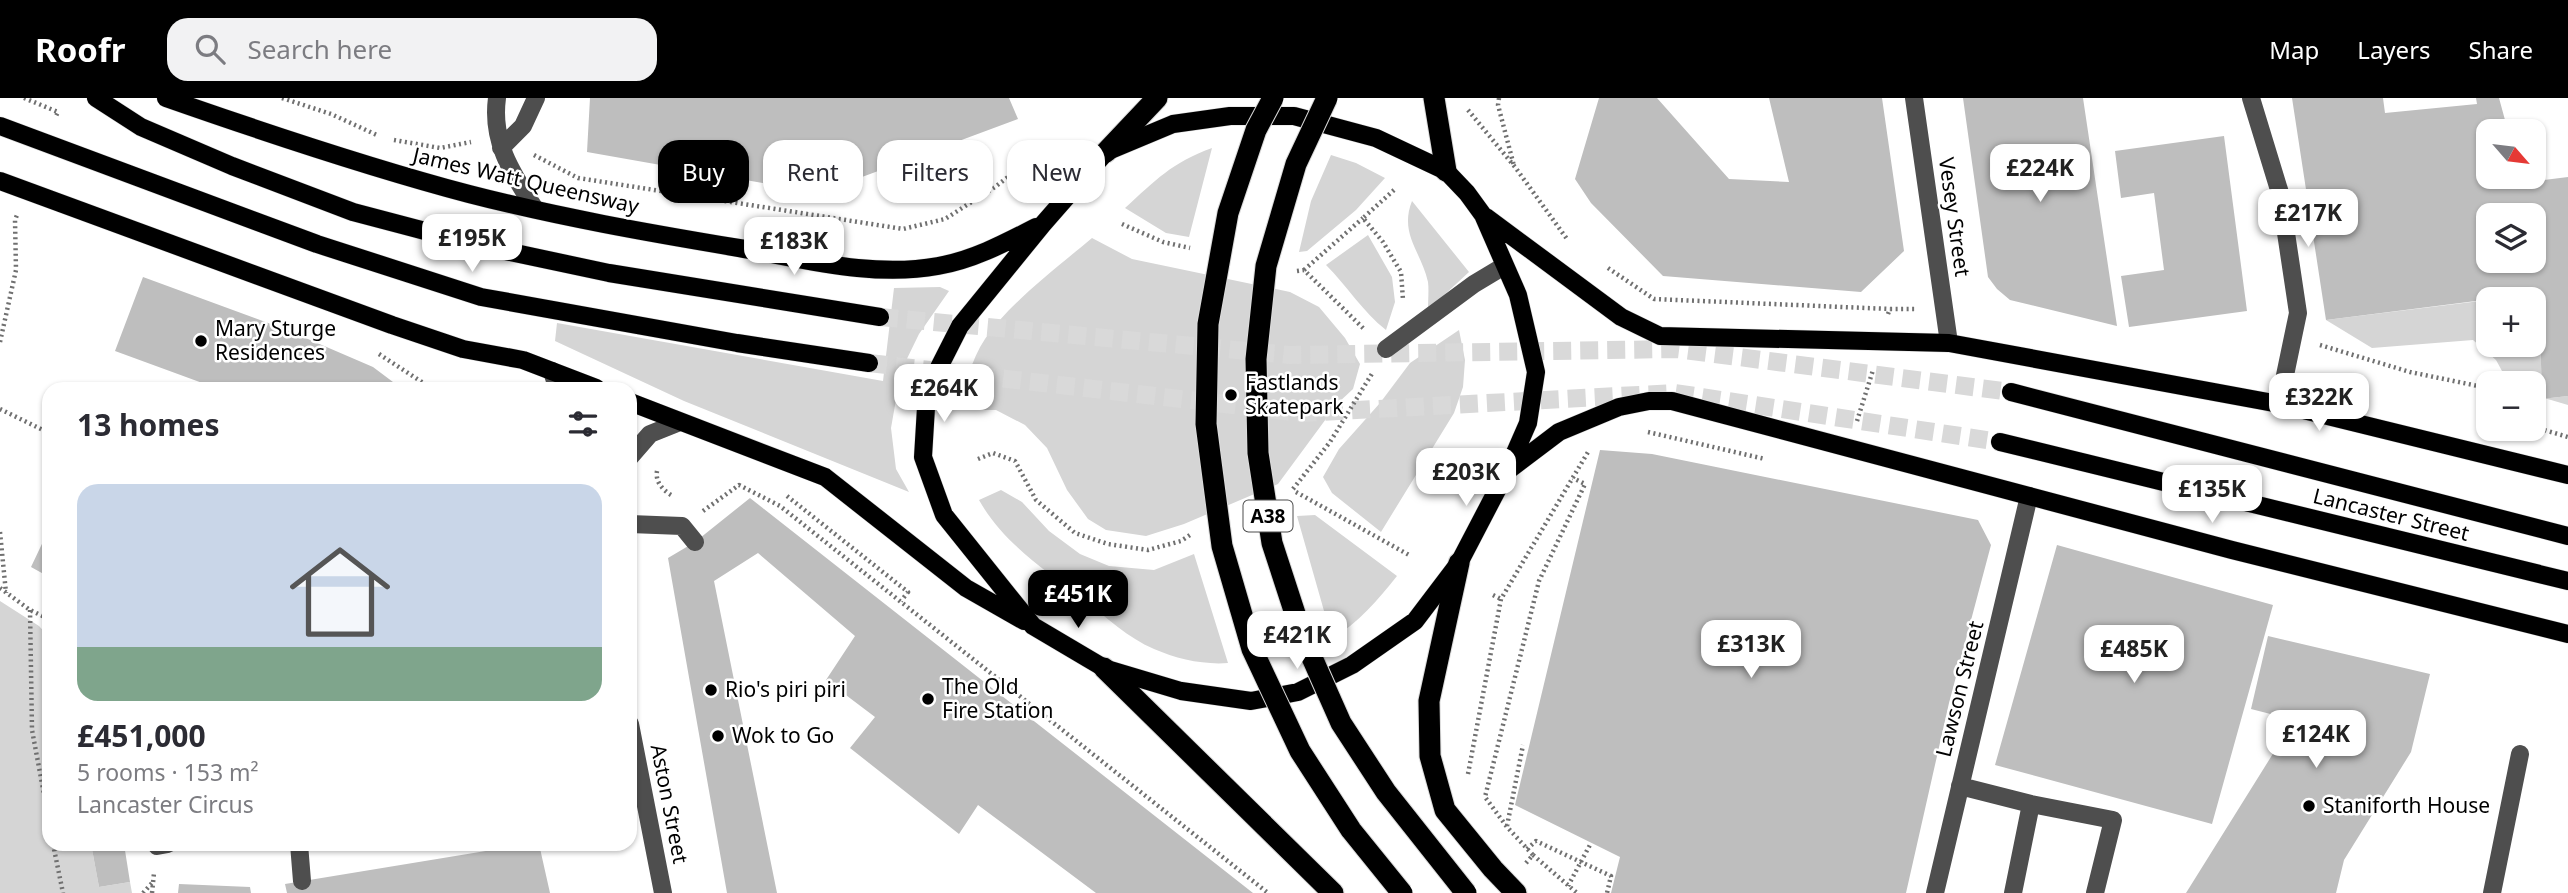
<!DOCTYPE html>
<meta charset="utf-8">
<style>
:root{--surface:#fff;--page:#f2f2f3;--text:#2b2b33;--muted:#7c7c81;--line:#e1e1e2;--accent:#000}
body{margin:0;font-family:"Noto Sans",sans-serif;background:var(--page);color:var(--text);height:100vh;display:flex;flex-direction:column;font-size:26px;white-space:nowrap}
*{box-sizing:border-box;margin:0}
p{font-size:23px;color:var(--muted)}
.icon{flex:none;width:38px;height:38px;fill:none;stroke:currentColor;stroke-width:2;stroke-linecap:round;stroke-linejoin:round}
.map{position:relative;flex:1;overflow:hidden}
.panel{position:absolute;left:42px;top:284px;width:595px;height:469px;display:flex;flex-direction:column;background:var(--surface);border-radius:21px;box-shadow:0 2px 5px #0004}
.panel>*{flex:none}
.guide{position:absolute;left:658px;top:42px;width:665px;height:63px;display:flex;gap:14px}
.needle{width:46px;rotate:118deg}
.tools{position:absolute;left:2476px;top:21px;display:grid;gap:14px}
.tools a{display:grid;place-items:center;width:70px;height:70px;border-radius:14px;background:var(--surface);box-shadow:0 2px 5px #0004;font-size:35px}
.price{position:absolute;translate:-50% -60px;padding:0 16px;border-radius:14px;background:#fff;color:#222;font-size:23px;line-height:46px;filter:drop-shadow(0 2px 4px #0008)}
.price::after{content:'';position:absolute;left:50%;top:42px;width:21px;height:16px;margin-left:-10px;background:inherit;clip-path:polygon(0 0,100% 0,50% 100%)}
.price.active{background:var(--accent);color:#fff}
ul{padding:0;list-style:none}
li{display:grid;align-content:center;gap:14px;height:371px;padding:0 35px}
li+li{border-top:2px solid var(--line)}
li span{display:grid;place-items:center;height:217px;border-radius:21px;color:#555}
li>.icon{margin-inline-start:auto}
span .icon{width:126px;height:126px;fill:#fffc;stroke-width:1}
li b{font-size:30px}
h2{display:flex;justify-content:space-between;align-items:center;height:84px;padding:0 35px;font-size:30px}
.pill{padding:0 24px;border-radius:21px;background:var(--surface);box-shadow:0 2px 5px #0004;font-size:24px;line-height:63px}
.pill.active{background:var(--accent);color:#fff}
header{display:flex;align-items:center;gap:42px;box-sizing:border-box;height:98px;padding:0 35px;background:var(--accent);color:#fff}
header strong{font-size:33px}
nav{display:flex;gap:38px;margin-inline-start:auto;font-size:24px}
.search{width:490px;height:63px;background:var(--page);display:flex;align-items:center;gap:18px;box-sizing:border-box;padding:0 24px;border-radius:21px;color:var(--muted);font-size:26px}
.map>svg:first-child{display:block}
.green{fill:#d5d5d5}
.building{fill:#bebebe;fill-rule:evenodd}
.lines{fill:none;stroke-linecap:round;stroke-linejoin:round}
.major-tunnel{stroke:#d9d9d9;stroke-width:18;stroke-dasharray:18 9;stroke-linecap:butt}
.major-casing{stroke:#dbdbdb;stroke-width:19}
.highway-casing{stroke:#dbdbdb;stroke-width:23}
.path{stroke:#707070;stroke-width:4.5;stroke-dasharray:2 3.5;stroke-linecap:butt}
.minor{stroke:#4e4e4e;stroke-width:18}
.major{stroke:#000;stroke-width:18}
.highway{stroke:#000;stroke-width:21}
.highway-bridge-casing{stroke:#dbdbdb;stroke-width:23;stroke-linecap:butt}
.highway-bridge{stroke:#000;stroke-width:21}
.poi-dot{fill:#000;stroke:#fff;stroke-width:2.5}
.labels{text-anchor:middle;stroke-width:5;stroke-linejoin:round;paint-order:stroke}
.shield{fill:#fff;stroke:#4c4c4c;stroke-width:2}
.shield-label{font-size:19px;font-weight:bold;fill:#000}
.street-label{font-size:21px;fill:#000;stroke:#fff}
.poi-label{font-size:21px;fill:#000;stroke:#fff;text-anchor:start}
</style>
<header>
<strong>Roofr</strong>
<div class="search"><svg class="icon" aria-label="search" viewBox="0 0 24 24"><circle cx="10" cy="10" r="6"/><path d="M15 15l6 6"/></svg>Search here</div>
<nav><a>Map</a><a>Layers</a><a>Share</a></nav>
</header>
<div class="map">
<svg width="2568" height="795" viewBox="0 0 2568 795">
<rect width="100%" height="100%" fill="#fff"/>
<path class="green" d="M1212,50L1189,139L1166,135L1125,110C1156,82 1171,65 1212,50Z
M1331,57L1356,65L1385,80L1356,112L1307,153L1299,154L1311,103Z
M1412,103L1469,174L1428,212C1428,203 1429,192 1428,184C1421,153 1399,136 1412,103Z
M1368,137L1392,179L1395,204L1386,232C1363,214 1347,188 1326,167Z
M1092,140L1132,161L1290,194L1319,209L1345,240L1360,266L1353,291L1337,306L1278,386L1184,426L1146,438L1106,432L1088,421L1067,392L1047,350L1025,327L996,312H962C965,287 971,262 985,241C1007,207 1060,167 1092,140Z
M940,189L949,193L919,236L901,273L891,330L896,371L909,394L684,303L555,243L557,225L883,283L894,190Z
M2539,195L2542,301L2568,298V307L2534,297V285L2508,284L2496,262L2473,242L2372,250L2326,222L2488,202V247H2534V201H2491Z
M1459,232L1465,262L1463,289L1454,315L1381,434L1332,395L1323,379L1339,351L1380,305L1410,265Z
M1001,392L1022,404L1049,433L1080,456L1109,468L1154,472L1194,456L1228,565C1204,567 1177,561 1154,551C1128,540 1106,519 1084,502C1045,472 1003,445 979,402Z
M1315,417L1397,478C1377,503 1359,524 1332,541L1297,418Z
M0,503L39,528L49,539V746H91L99,789L130,784L132,795H0Z"/>
<path class="building" d="M590,0H1009L1018,21L819,95L587,54Z
M1599,0H1657L1729,81L1789,84L1769,0H1882L1904,153L1861,194L1663,178L1591,105L1575,81Z
M1963,0H2083L2117,228L2010,202L1997,191L1988,179Z
M2292,0H2383L2385,15L2477,6L2476,0H2499L2508,33H2488V79H2520L2521,85L2568,79V298L2542,301L2539,195L2326,222ZM2488,117H2534V163H2488Z
M2224,38L2247,213L2129,229L2121,178L2164,172L2154,95L2121,100L2115,53Z
M143,179L287,232L373,269L401,290H216L115,253Z
M1600,352L1652,356L1978,422L1991,447L1949,605L1906,795H1611L1620,759L1515,707Z
M750,400L1253,795H1096L978,707L959,736L850,650L875,619L826,582L855,538L758,455L714,483L777,795H727L668,460L695,444Z
M49,431V479L31,469Z
M2057,447L2273,507L2212,726L1995,667Z
M2268,538L2430,576L2411,654L2344,762L2336,795H2186L2294,622L2251,611Z
M91,746H124L130,784L99,789Z
M528,746H539L550,795H287L285,786Z
M179,786L250,789L251,795H178Z"/>
<g class="lines">
<path class="major-tunnel" d="M880,219L1290,257L1676,251L2011,294
M869,265L1302,315L1675,295L2000,344"/>
<g class="major-casing">
<path id="major" d="M96,0L141,29L232,68L353,114L482,148L609,175L880,219
M166,0C266,35 367,69 469,96C558,119 649,135 739,150C804,161 872,180 938,168C973,162 1005,145 1036,129
M1230,18H1294L1376,40L1446,73L1467,95L1483,117L1518,197L1536,274L1528,325L1507,373L1459,465L1415,523L1352,567L1298,594L1251,603L1181,593L1104,570L1033,528L944,417L923,359L927,293L960,228L1043,126L1106,54L1173,26Z
M0,28L317,146L481,199L737,245L869,265
M0,83L392,227L463,251L523,262L596,290
M1486,119L1621,219L1660,238L1949,245L2279,306L2568,377
M2011,294L2568,438
M630,304L825,379L966,490L1024,523
M2000,344L2568,483
M1510,371L1559,334L1619,309L1649,303H1672L2232,452L2568,536"/>
</g>
<g class="highway-casing">
<path id="highway" d="M1434,0L1446,73
M1106,54L1157,0
M1459,465L1429,603L1430,658L1445,712L1493,771L1516,795
M1104,570L1333,795"/>
</g>
<path class="path" d="M24,0L58,14L56,18
M282,0L331,16L379,38
M1499,0L1498,7L1514,68
M1468,12L1515,69L1567,141
M394,42L440,50L471,44
M534,57L578,80L903,131L945,121L995,89L1052,45
M1394,92L1363,120L1383,144L1401,174L1403,202
M1122,126L1163,144L1190,150
M1608,170L1654,201L1890,211
M1304,172L1363,120
M1297,173L1304,172L1365,232
M1888,216L1890,211H1917
M0,244L16,172L15,122L17,117
M2320,247L2410,274L2478,288L2488,311
M379,256L431,290
M0,311L49,335
M1857,323L1873,272
M2534,329L2568,339
M1648,334L1765,361
M978,361L993,355L1015,363L1036,402L1075,435L1108,446L1148,452L1181,443L1190,437
M657,373C655,384 663,392 671,397
M1293,391L1330,344L1373,274
M1296,394L1409,457
M787,398L908,494L901,503
M703,413L739,387L780,408L1268,795
M0,434L6,495
M0,490L30,512L49,521
M1493,497L1501,501
M30,512L32,632L49,723
M1468,676L1501,501L1588,354
M1507,728L1523,647
M53,746L63,795
M1527,751L1536,743L1611,778L1607,795
M1533,757L1577,795
M1526,765L1533,757L1507,729L1485,699L1539,483L1585,386L1573,380
M1568,788L1591,745
M143,795L153,784
M152,795L154,775"/>
<path class="minor" d="M497,0C491,44 512,75 535,111
M1914,0L1949,245
M2251,0L2280,95L2298,215L2279,306
M501,50L523,28L536,0
M1386,251L1474,186L1504,168
M552,273L557,290
M630,359L650,336L680,324
M630,426L682,428L695,444
M630,626L663,795
M1960,688L2031,706L2113,722L2095,795
M299,746L302,783
M157,748L168,746
M1935,795L2029,398
M2013,795L2031,706
M2492,795L2520,656"/>
<use href="#major" class="major"/>
<use href="#highway" class="highway"/>
<g class="highway-bridge-casing">
<path id="highway-bridge" d="M1273,0L1256,32L1228,115L1208,226L1206,326L1222,448L1252,551L1300,653L1351,732L1402,795
M1327,0L1296,66L1266,168L1256,261L1258,355L1272,445L1302,537L1341,625L1386,694L1466,795"/>
</g>
<use href="#highway-bridge" class="highway-bridge"/>
</g>
<g class="poi-dot">
<circle cx="201" cy="243" r="7"/>
<circle cx="1231" cy="297" r="7"/>
<circle cx="711" cy="592" r="7"/>
<circle cx="928" cy="601" r="7"/>
<circle cx="718" cy="638" r="7"/>
<circle cx="2309" cy="708" r="7"/>
</g>
<g class="labels">
<rect class="shield" x="1243.5" y="402.5" width="49" height="31" rx="5"/>
<g class="shield-label">
<text x="1268" y="425">A38</text>
</g>
<g class="street-label">
<text transform="translate(526 83) rotate(13)" y="7">James Watt Queensway</text>
<text transform="translate(1954 119) rotate(82)" y="7">Vesey Street</text>
<text transform="translate(2391 417) rotate(14)" y="7">Lancaster Street</text>
<text transform="translate(1960 591) rotate(-76)" y="7">Lawson Street</text>
<text transform="translate(669 706) rotate(79)" y="7">Aston Street</text>
</g>
<g class="poi-label">
<text x="215" y="238">Mary Sturge<tspan x="215" dy="24">Residences</tspan></text>
<text x="1245" y="292">Fastlands<tspan x="1245" dy="24">Skatepark</tspan></text>
<text x="942" y="596">The Old<tspan x="942" dy="24">Fire Station</tspan></text>
<text x="725" y="599">Rio's piri piri</text>
<text x="732" y="645">Wok to Go</text>
<text x="2323" y="715">Staniforth House</text>
</g>
</g>
</svg>
<div class="tools">
<a><svg class="needle" viewBox="-14 -14 28 28"><path d="M0-13l5 13h-10z" fill="#e53935"/><path d="M0 13l5-13h-10z" fill="#7c7c81"/></svg></a>
<a><svg class="icon" aria-label="layers" viewBox="0 0 24 24"><path d="M12 4l9 5-9 5-9-5zM3 14l9 5 9-5"/></svg></a>
<a>+</a>
<a>−</a>
</div>
<b class="price" style="left:2040px;top:106px">£224K</b>
<b class="price" style="left:2308px;top:151px">£217K</b>
<b class="price" style="left:472px;top:176px">£195K</b>
<b class="price" style="left:794px;top:179px">£183K</b>
<b class="price" style="left:944px;top:326px">£264K</b>
<b class="price" style="left:2319px;top:335px">£322K</b>
<b class="price" style="left:1466px;top:410px">£203K</b>
<b class="price" style="left:2212px;top:427px">£135K</b>
<b class="price active" style="left:1078px;top:532px">£451K</b>
<b class="price" style="left:1297px;top:573px">£421K</b>
<b class="price" style="left:1751px;top:582px">£313K</b>
<b class="price" style="left:2134px;top:587px">£485K</b>
<b class="price" style="left:2316px;top:672px">£124K</b>
<div class="guide">
<a class="pill active">Buy</a>
<a class="pill">Rent</a>
<a class="pill">Filters</a>
<a class="pill">New</a>
</div>
<section class="panel">
<h2>13 homes<svg class="icon" aria-label="filters" viewBox="0 0 24 24"><path d="M4 7h16M4 17h16"/><circle cx="9" cy="7" r="2"/><circle cx="15" cy="17" r="2"/></svg></h2>
<ul>
<li><span style="background:linear-gradient(#c9d6e8 75%,#7fa58c 0)"><svg class="icon" aria-label="home" viewBox="0 0 24 24"><path d="M3 11l9-7 9 7M6 9v11h12V9"/></svg></span><div><b>£451,000</b><p>5 rooms · 153 m²</p><p>Lancaster Circus</p></div></li>
</ul>
</section>
</div>
